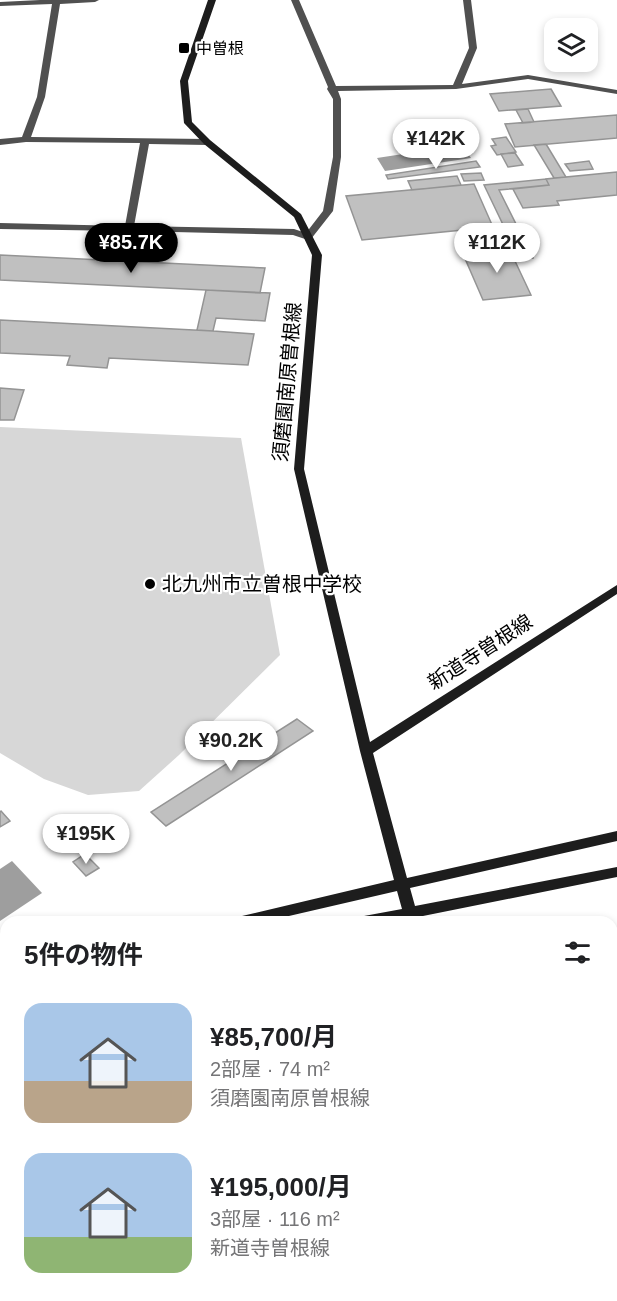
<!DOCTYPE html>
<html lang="ja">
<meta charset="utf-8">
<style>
:root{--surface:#fff;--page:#f2f2f2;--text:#202124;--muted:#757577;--accent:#000}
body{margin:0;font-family:Arial,"Noto Sans JP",sans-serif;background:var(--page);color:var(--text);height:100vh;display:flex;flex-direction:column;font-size:22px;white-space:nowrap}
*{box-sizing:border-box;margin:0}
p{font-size:20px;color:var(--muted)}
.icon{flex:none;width:33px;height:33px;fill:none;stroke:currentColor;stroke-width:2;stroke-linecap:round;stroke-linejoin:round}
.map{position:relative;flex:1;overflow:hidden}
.sheet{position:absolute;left:0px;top:916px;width:618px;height:386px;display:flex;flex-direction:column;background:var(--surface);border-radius:18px 18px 0 0;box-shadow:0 3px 9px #0003}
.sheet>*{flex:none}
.buttons{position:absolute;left:544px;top:18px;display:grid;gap:12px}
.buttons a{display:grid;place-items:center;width:54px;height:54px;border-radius:12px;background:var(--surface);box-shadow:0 3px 9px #0003;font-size:30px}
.price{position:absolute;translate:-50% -51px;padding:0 14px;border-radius:21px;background:#fff;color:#222;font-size:20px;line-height:39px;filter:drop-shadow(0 2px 3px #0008)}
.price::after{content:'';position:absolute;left:50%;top:36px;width:18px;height:14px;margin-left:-9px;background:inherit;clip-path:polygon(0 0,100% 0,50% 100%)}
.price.current{background:var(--accent);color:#fff}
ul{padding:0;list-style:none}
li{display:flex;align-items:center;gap:18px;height:150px;padding:0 24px}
li span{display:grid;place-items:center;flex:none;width:168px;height:120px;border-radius:18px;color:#555}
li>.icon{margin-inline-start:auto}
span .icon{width:72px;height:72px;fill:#fffc;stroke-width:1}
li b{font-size:26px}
h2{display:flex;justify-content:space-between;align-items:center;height:72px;padding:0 24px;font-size:26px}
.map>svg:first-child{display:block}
.green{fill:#d7d7d7}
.water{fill:#9e9e9e}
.building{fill:#c0c0c0;stroke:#949494;stroke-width:1.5}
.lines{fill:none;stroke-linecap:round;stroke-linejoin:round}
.street{fill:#505050;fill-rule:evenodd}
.secondary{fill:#1d1d1d;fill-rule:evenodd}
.poi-dot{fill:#000;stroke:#fff;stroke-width:2}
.labels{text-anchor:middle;stroke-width:4.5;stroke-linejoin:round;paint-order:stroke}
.far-poi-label{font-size:16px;fill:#000;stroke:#fff;text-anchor:start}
.street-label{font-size:20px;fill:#000;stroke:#fff}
.poi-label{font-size:20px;fill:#000;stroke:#fff;text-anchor:start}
</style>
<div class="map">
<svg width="617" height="1301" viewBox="0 0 617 1301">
<rect width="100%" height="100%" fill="#fff"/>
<path class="green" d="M0,427L241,438L280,655L179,755L139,791L88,795L44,779L0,753Z"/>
<path class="water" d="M462,145L471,158L385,171L377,158Z
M12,861L42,893L0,921V869Z"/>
<path class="building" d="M551,89L561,106L499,111L490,94Z
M528,109L534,122L523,123L516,110Z
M617,115V138L515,147L505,124Z
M506,137L516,152L497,155L491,146L496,145L492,139Z
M546,144L566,177L554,178L534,145Z
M515,153L523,165L508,167L501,154Z
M476,161L480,167L388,179L386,175Z
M589,161L593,169L570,171L565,164Z
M617,172V195L557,201L559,205L523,208L513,189L549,185L546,179Z
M481,173L484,180L464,181L461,174Z
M457,176L461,185L412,190L408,181Z
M546,179L549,185L499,190L533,258L520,260L484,185Z
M474,184L493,227L362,240L346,196Z
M515,248L520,260L515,261L531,295L483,300L463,254Z
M0,255L265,268L260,293L206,290L0,280Z
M206,290L270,293L265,321L216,318L213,331L197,330Z
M0,320L213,331L254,334L248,365L109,358L107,368L67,365L70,356L0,353Z
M0,388L24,390L14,420H0Z
M297,719L313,731L166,826L151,812Z
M1,811L10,821L0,827V812Z
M85,854L99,868L86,876L73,862Z"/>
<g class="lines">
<path class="street" d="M40,0H99L95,2L60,4L45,97L31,137L207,139L211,142L207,145L149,144L134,226L294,229L306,233L323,211L333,157V99L327,89L328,87L291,0H299L336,86L453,85L469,48L463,0H471L477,48L462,84L528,75L617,90V94L528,79L456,89L338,91L341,99V157L333,211L311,239L308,240L293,235L133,231L129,234L125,231L0,229V223L125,226L140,143L26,142L0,145V139L22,137L37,97L52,4L0,6V2Z
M0,1050L6,1053V1071L0,1068Z
M63,1296H80L78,1301H61Z"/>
<path class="secondary" d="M208,0H216L188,81L192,122L210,140L301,214L322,255L304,469L370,742L617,585V594L373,753L407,878L617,831V841L410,888L415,906L617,867V877L418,917L419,922H405L404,920L390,922H357L359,918L364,916L402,909L397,891L263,922H235L237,918L242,916L394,880L360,751L294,469L312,255L294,217L204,144L184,123L180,81Z
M6,1003V1016L0,1018V1005Z
M6,1040V1053L0,1055V1042Z
M543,1296H559L561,1301H545Z"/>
</g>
<g class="poi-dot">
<rect x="178" y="42" width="12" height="12" rx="3"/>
<circle cx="150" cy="584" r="6"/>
</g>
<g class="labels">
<g class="far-poi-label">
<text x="196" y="54">中曽根</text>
</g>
<g class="street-label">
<text transform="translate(287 382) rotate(-85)" y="7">須磨園南原曽根線</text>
<text transform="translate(480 652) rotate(-33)" y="7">新道寺曽根線</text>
</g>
<g class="poi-label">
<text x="162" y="591">北九州市立曽根中学校</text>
</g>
</g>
</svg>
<div class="buttons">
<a><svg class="icon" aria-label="layers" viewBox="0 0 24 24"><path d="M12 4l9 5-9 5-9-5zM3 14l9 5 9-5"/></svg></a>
</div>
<b class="price" style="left:436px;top:170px">¥142K</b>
<b class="price current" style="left:131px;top:274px">¥85.7K</b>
<b class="price" style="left:497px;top:274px">¥112K</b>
<b class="price" style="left:231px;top:772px">¥90.2K</b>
<b class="price" style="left:86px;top:865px">¥195K</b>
<section class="sheet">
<h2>5件の物件<svg class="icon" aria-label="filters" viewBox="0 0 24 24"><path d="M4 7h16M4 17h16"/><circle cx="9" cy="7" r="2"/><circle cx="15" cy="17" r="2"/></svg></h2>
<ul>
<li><span style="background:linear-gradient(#a9c7e8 65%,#b9a48a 0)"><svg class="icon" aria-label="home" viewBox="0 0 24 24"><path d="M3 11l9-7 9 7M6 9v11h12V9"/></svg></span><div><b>¥85,700/月</b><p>2部屋 · 74 m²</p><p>須磨園南原曽根線</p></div></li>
<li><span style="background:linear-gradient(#a9c7e8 70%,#8fb573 0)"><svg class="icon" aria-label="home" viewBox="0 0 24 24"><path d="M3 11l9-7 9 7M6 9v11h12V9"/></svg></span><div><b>¥195,000/月</b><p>3部屋 · 116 m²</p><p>新道寺曽根線</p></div></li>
</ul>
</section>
</div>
